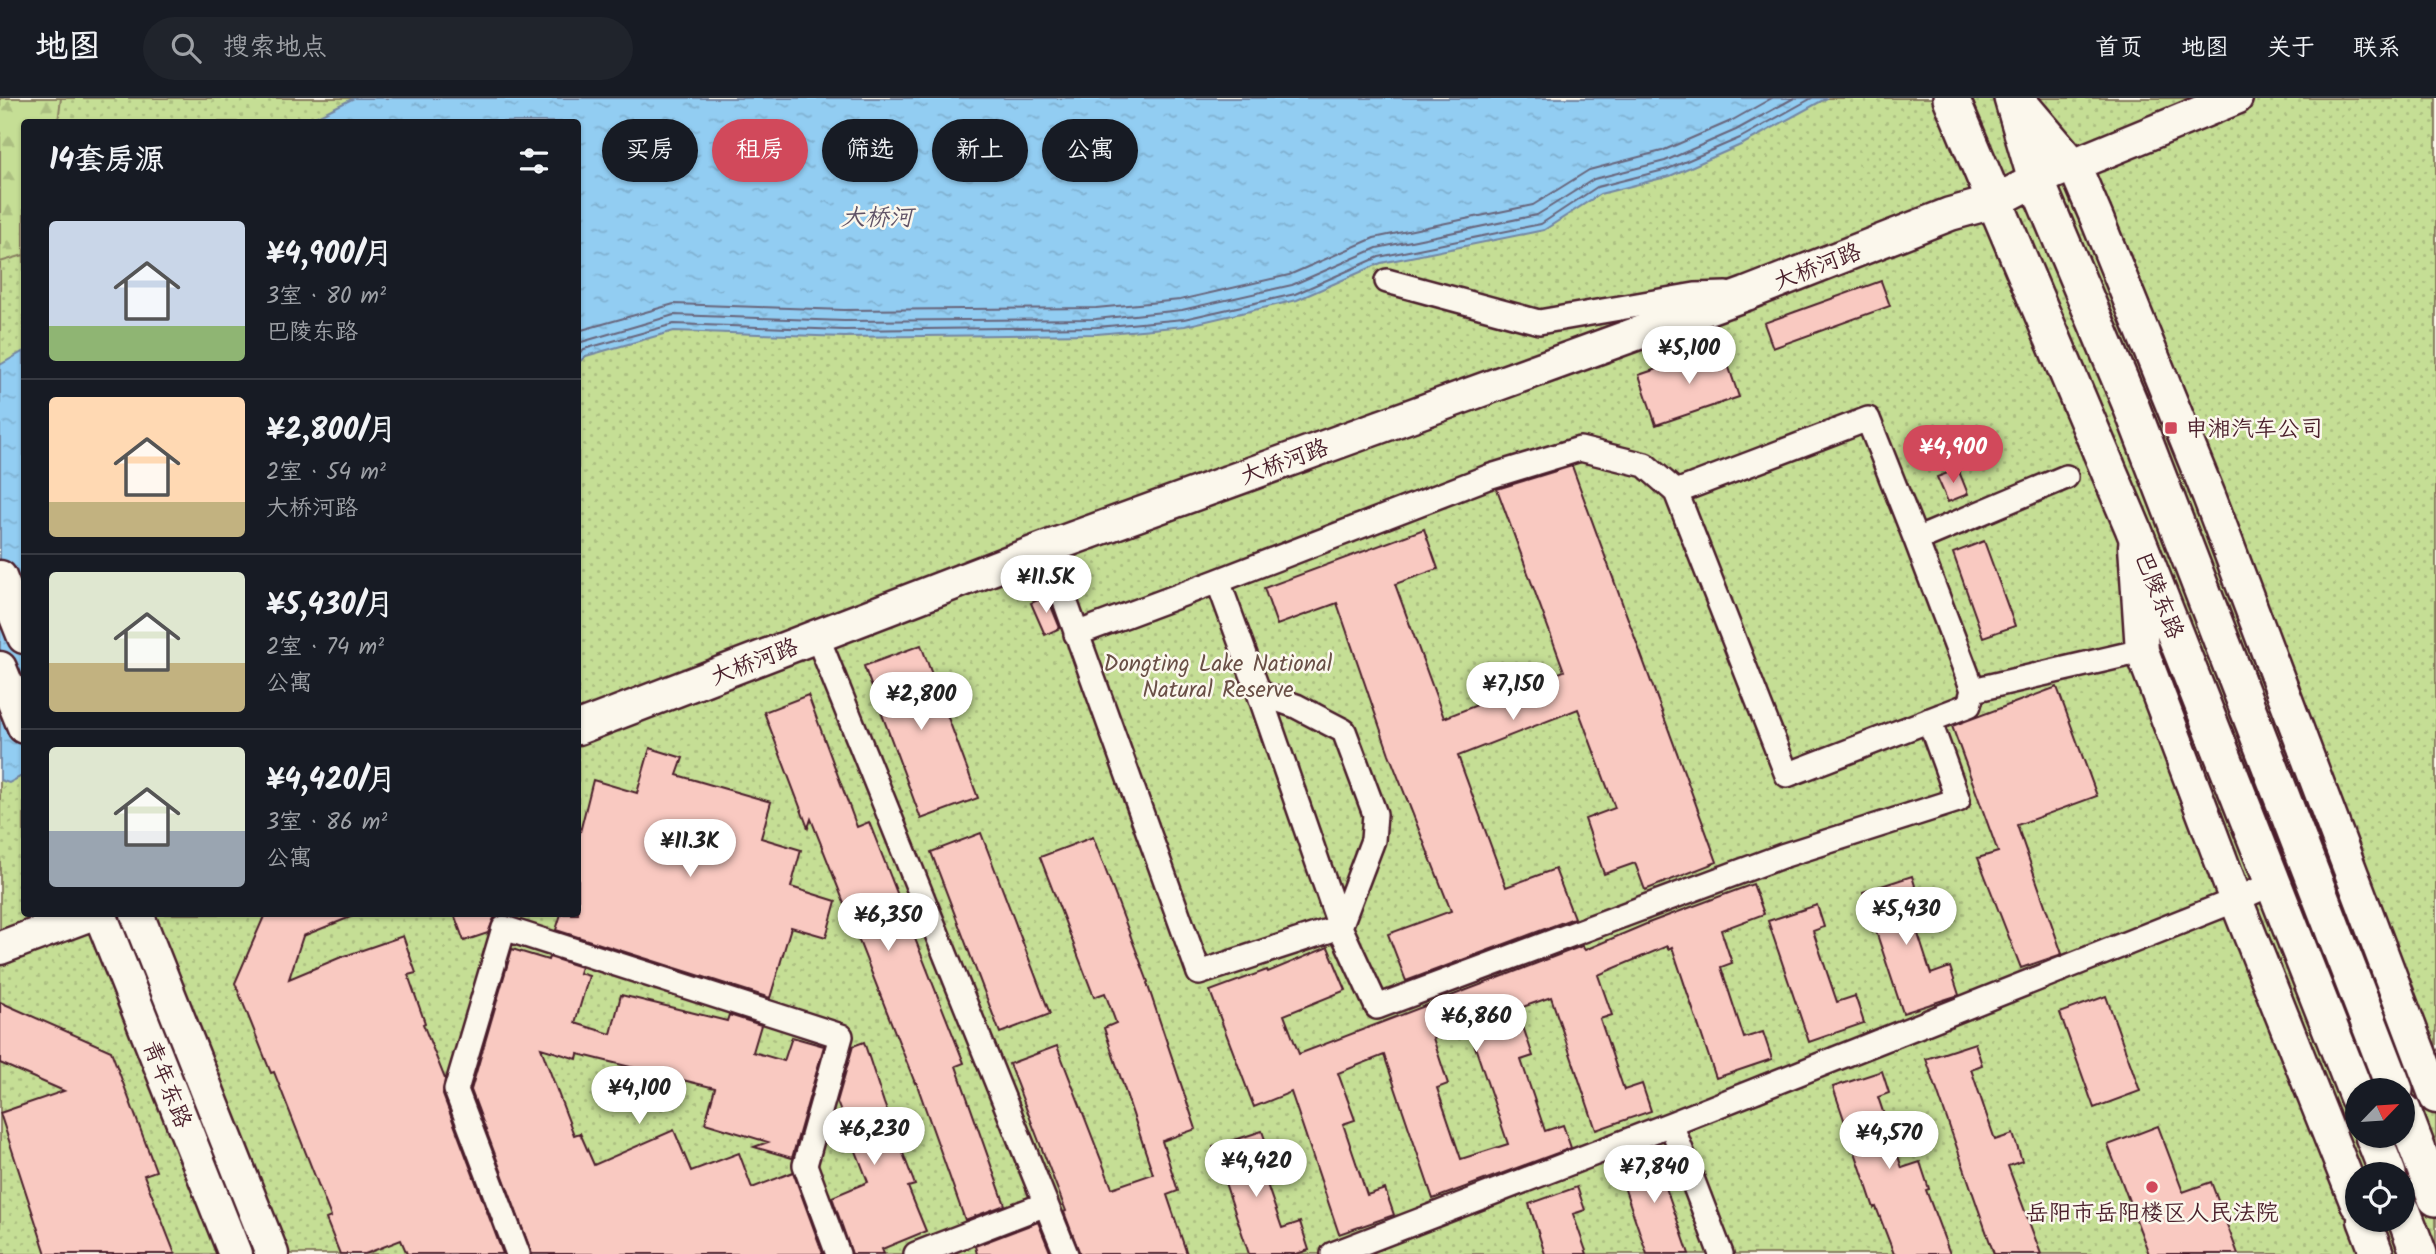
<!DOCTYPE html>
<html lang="zh">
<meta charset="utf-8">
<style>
:root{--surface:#171b24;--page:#20242c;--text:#f1f3f6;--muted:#9ea1a6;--line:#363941;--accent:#d1495b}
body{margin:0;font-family:Kalam,"LXGW WenKai TC",sans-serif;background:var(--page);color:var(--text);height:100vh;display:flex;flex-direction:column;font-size:26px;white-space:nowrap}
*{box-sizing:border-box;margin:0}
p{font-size:23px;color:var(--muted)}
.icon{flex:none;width:38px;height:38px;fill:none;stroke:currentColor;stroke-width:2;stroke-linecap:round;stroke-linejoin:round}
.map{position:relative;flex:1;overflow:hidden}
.side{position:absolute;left:21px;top:21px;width:560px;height:798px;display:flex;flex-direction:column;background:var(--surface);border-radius:7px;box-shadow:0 2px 5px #0004}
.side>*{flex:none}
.banner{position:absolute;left:602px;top:21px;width:665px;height:63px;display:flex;gap:14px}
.needle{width:46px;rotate:65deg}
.buttons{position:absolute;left:2345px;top:980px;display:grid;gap:14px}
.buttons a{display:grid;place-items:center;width:70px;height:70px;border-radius:50%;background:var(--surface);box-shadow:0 2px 5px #0004;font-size:35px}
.price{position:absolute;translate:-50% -60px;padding:0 16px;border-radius:24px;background:#fff;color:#222;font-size:23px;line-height:46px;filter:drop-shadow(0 2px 4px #0008)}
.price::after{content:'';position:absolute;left:50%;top:42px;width:21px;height:16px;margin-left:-10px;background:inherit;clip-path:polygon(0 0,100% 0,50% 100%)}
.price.selected{background:var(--accent);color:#fff}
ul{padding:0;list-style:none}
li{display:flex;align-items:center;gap:21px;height:175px;padding:0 28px}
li+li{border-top:2px solid var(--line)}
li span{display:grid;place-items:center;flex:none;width:196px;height:140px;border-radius:7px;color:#555}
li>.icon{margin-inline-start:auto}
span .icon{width:84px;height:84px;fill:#fffc;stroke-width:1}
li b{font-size:30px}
h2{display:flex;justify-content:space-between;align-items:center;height:84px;padding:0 28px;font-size:30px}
.chip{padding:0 24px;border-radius:32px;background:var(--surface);box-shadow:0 2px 5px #0004;font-size:24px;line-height:63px}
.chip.selected{background:var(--accent);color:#fff}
header{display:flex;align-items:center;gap:42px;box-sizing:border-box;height:98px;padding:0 35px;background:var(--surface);border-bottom:2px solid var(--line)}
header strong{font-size:33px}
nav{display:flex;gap:38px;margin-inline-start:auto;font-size:24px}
.search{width:490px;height:63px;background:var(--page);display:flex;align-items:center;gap:18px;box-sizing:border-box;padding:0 24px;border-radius:38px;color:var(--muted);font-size:26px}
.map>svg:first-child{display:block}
.green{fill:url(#green-dots);stroke:#887e60;stroke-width:2;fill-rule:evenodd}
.forest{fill:url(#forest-firs);stroke:#887e60;stroke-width:2}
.water{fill:url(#water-ripples);stroke:#7587a2;stroke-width:2}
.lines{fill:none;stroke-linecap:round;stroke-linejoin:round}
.shore{stroke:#67657b;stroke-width:2}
.building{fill:#f9c9c1;stroke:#4a1f2b;stroke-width:2;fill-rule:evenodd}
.street-casing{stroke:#4a1f2b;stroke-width:28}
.secondary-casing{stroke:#4a1f2b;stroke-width:37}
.primary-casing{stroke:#4a1f2b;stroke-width:40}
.street{stroke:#fbf7ec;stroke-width:23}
.secondary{stroke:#fbf7ec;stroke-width:32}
.primary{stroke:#fbf7ec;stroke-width:35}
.poi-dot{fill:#d1495b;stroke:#fbf7ec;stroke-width:2.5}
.labels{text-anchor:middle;stroke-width:5;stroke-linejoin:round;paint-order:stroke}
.street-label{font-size:23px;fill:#4a1f2b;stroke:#fbf7ec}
.poi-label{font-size:23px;fill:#4a1f2b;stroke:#fbf7ec;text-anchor:start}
.park-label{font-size:23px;fill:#694f46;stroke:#fbf7ec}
.water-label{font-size:24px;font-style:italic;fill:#605367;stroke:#fbf7ec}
</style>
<header>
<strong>地图</strong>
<div class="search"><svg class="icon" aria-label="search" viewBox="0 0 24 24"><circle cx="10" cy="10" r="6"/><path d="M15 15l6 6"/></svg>搜索地点</div>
<nav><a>首页</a><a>地图</a><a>关于</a><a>联系</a></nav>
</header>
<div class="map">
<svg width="2436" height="1156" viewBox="0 0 2436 1156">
<defs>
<pattern id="green-dots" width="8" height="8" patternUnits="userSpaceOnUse" patternTransform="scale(1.75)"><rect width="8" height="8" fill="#c5de95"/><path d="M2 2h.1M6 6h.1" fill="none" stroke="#abbe81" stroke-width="1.8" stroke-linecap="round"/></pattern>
<pattern id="forest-firs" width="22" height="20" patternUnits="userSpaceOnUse" patternTransform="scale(1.75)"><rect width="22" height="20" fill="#c5de95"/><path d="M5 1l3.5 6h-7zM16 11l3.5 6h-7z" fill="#abbe81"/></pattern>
<pattern id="water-ripples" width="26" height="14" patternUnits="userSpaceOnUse" patternTransform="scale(1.75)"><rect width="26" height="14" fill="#92cdf2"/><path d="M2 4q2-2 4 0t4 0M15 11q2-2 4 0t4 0" fill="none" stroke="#7fb0d0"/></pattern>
</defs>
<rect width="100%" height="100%" fill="#fbf7ec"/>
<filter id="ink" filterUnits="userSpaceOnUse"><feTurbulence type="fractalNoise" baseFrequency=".0143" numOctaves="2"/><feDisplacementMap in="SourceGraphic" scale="14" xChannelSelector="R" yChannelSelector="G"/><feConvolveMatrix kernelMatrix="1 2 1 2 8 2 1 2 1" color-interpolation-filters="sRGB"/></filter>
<g filter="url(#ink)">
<path class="green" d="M0,0H2436V1156H0ZM24,24H578V816H24ZM2357,992H2403V1038H2357ZM2357,1076H2403V1122H2357Z"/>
<path class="forest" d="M0,0H61L58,24H24V157L0,164Z"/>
<path class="water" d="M354,0H1827L1743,46L1670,78L1600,96L1544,132L1381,165L1297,202L1185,228L1097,236L844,239L674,233L586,258L578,265V24H305Z
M24,253V677L9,685L0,682V267Z"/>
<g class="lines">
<path class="shore" d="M578,233L674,206L844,212L1096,210L1180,202L1289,177L1374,140L1533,107L1589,72L1662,53L1731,23L1772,0
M578,245L674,217L844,223L1096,221L1182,212L1292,187L1377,150L1537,117L1594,81L1665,63L1736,32L1794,0
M578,256L584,251L674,226L844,232L1097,229L1184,221L1295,196L1379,159L1541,126L1597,89L1668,71L1740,40L1812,0"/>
</g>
<path class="building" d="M1881,183L1890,208L1773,250L1764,225Z
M1722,249L1739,299L1656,327L1639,277Z
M1572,368L1717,764L1645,792L1635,765L1604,776L1585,721L1615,710L1578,611L1458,658L1506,789L1555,771L1574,820L1406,883L1388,836L1451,813L1389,656L1337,505L1277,527L1264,490L1424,431L1438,471L1395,486L1444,620L1564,573L1497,391Z
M1958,371L1968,396L1948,404L1937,379Z
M1984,443L2015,528L1983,539L1953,455Z
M1047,498L1060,530L1045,537L1031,505Z
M921,547L978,700L921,721L864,568Z
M2057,589L2097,698L2017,727L2062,856L2021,870L1978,760L1998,754L1952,628Z
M808,597L857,729L869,724L964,965L956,968L1005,1107L965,1122L916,984L915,985L811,721L808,730L764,614Z
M650,650L683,660L677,677L771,704L761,740L801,752L791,789L836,803L826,839L791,829L770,900L556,832L561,816H578V742L593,682L637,695Z
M981,735L1050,916L1000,935L931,754Z
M1093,739L1148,884L1147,885L1196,1031L1162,1043L1178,1093L1167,1097L1187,1156H1080L1064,1114L1066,1113L1009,966L1057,948L1112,1090L1153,1076L1104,930L1116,925L1105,895L1094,899L1040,759Z
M1912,778L1919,801L1908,805L1931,876L1950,869L1959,897L1903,915L1863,794Z
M1753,786L1764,816L1721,832L1732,865L1721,869L1744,940L1763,934L1772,961L1716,980L1672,849L1668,851L1667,848L1598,877L1612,917L1600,921L1624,992L1642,986L1651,1013L1596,1032L1551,899L1517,911L1533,958L1521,962L1545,1033L1563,1027L1571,1050L1433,1101L1384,957L1338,975L1355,1022L1343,1026L1367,1097L1385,1091L1394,1117L1339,1136L1291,994L1254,1009L1210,893L1267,872L1268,874L1328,849L1346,892L1284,917L1299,956L1582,848L1585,852L1651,824ZM1468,928L1508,1046L1461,1061L1437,990L1448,986L1433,940Z
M1817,807L1824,829L1813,833L1837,904L1855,898L1864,925L1809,944L1768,823Z
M265,816H358L303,838L289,881L339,860L403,838L416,875L408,877L425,925L423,926L445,981L443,997L503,1156H407L401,1142L365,1156H340L326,1121L331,1119L274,974L271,975L235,885Z
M454,816H499V817L494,820L488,835L464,843Z
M512,851L548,862L549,859L581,869L579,875L589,878L575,925L611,936L621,897L727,923L729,917L761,927L753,954L784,963L792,939L824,948L792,1060L754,1049L768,1044L705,1025L715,990L578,956L577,961L541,950L574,1037L580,1035L594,1067L674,1032L691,1073L739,1055L752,1090L793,1074L823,1156H532L471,992Z
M2106,898L2140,993L2094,1010L2060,915Z
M0,904L111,953L156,1073L144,1077L175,1156H46L0,1015L64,993L0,965Z
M864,944L884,1005L915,1087L908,1089L926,1133L882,1151L884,1156H852L832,1099L868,1084L837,1004L853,948Z
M1975,945L1982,967L1971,971L1995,1042L2013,1036L2022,1063L2008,1068L2041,1156H1994L1926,961Z
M1882,973L1889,995L1878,999L1902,1070L1920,1064L1929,1091L1926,1092L1950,1156H1894L1876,1109L1874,1110L1833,989Z
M2158,1028L2183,1094L2211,1084L2238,1156H2149L2108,1047Z
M1262,1033L1270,1056L1258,1060L1282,1130L1300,1124L1309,1152L1296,1156H1249L1213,1049Z
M1667,1055L1675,1077L1663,1081L1689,1156H1647L1618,1071Z
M1577,1089L1585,1112L1573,1116L1587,1156H1545L1529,1106Z
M1038,1124L1051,1156H977L975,1148Z"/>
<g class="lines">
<g class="street-casing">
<path id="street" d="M1387,183L1539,224L1695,197L1726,196
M2066,379L1916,442L1868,321L1676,394L1787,677L1969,607L1973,592L2142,553
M1916,442L1973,592
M1046,450L1199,875L1340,829L1373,742L1375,716L1344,633L1296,608L1259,595L1218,483L1076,536
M1218,483L1488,379L1580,351L1645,367L1676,394
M817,538L1066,1156
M1259,595L1340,829L1377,909L1782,758L1958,702L1929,622
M1671,1026L1721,1156
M518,1156L456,992L504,830L841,938L805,1067L838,1156
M916,1156L1046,1106
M1333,1156L1671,1026L2236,802L2273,785"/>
</g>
<g class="secondary-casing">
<path id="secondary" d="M2017,0L2074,67L2097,121L2209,398L2436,999
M2135,448L2142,553L2236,802L2357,1106
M0,479L24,539
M0,570L24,629
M578,630L1046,450L1746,196L1950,116L1994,104L2036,82L2236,0
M100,816L235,1156
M137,816L272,1156
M0,850L91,816
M2364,1122L2377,1156"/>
</g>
<g class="primary-casing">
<path id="primary" d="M1951,0L2133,430L2357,998
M2012,0L2036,82L2129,303L2395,992
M2403,1013L2436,1100
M2373,1038L2388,1076
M2403,1114L2419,1156"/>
</g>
<use href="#street" class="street"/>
<use href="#secondary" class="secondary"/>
<use href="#primary" class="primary"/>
</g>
</g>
<g class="poi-dot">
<rect x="2164" y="323" width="14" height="14" rx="3.5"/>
<circle cx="2152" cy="1089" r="7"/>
</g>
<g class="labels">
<g class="street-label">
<text transform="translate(1817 168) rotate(-21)" y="8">大桥河路</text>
<text transform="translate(1284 363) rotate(-20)" y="8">大桥河路</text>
<text transform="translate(2160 497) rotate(68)" y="8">巴陵东路</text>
<text transform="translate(754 563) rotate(-21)" y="8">大桥河路</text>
<text transform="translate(168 986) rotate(68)" y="8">青年东路</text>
</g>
<g class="poi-label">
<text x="2185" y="338">申湘汽车公司</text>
<text x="2152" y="1122" text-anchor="middle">岳阳市岳阳楼区人民法院</text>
</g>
<g class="park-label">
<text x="1218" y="573">Dongting Lake National<tspan x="1218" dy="26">Natural Reserve</tspan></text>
</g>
<g class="water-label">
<text x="877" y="127">大桥河</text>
</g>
</g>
</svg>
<div class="buttons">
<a><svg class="needle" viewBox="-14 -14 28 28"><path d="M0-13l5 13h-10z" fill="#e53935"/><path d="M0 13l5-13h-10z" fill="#9ea1a6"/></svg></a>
<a><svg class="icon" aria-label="locate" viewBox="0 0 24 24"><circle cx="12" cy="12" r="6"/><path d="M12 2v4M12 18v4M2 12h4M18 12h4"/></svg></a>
</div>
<b class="price" style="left:1689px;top:288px">¥5,100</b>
<b class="price selected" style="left:1953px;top:387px">¥4,900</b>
<b class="price" style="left:1046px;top:517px">¥11.5K</b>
<b class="price" style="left:1513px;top:624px">¥7,150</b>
<b class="price" style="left:921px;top:634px">¥2,800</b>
<b class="price" style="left:690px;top:781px">¥11.3K</b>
<b class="price" style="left:1906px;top:849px">¥5,430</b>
<b class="price" style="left:888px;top:855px">¥6,350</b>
<b class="price" style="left:1476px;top:956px">¥6,860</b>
<b class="price" style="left:639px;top:1028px">¥4,100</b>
<b class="price" style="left:874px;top:1069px">¥6,230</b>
<b class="price" style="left:1889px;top:1073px">¥4,570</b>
<b class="price" style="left:1256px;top:1101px">¥4,420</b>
<b class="price" style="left:1654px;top:1107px">¥7,840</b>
<div class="banner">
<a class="chip">买房</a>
<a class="chip selected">租房</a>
<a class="chip">筛选</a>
<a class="chip">新上</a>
<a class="chip">公寓</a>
</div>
<section class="side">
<h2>14套房源<svg class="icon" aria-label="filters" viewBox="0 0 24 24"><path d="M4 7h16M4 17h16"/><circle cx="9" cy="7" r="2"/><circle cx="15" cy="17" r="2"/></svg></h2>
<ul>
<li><span style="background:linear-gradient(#c9d6e8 75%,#8fb573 0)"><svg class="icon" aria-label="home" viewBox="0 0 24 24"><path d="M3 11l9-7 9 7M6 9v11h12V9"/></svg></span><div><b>¥4,900/月</b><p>3室 · 80 m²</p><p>巴陵东路</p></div></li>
<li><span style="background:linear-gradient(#ffd9b3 75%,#c2b280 0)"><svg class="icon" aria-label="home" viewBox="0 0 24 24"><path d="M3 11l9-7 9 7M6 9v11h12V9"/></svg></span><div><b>¥2,800/月</b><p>2室 · 54 m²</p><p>大桥河路</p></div></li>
<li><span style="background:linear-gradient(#dfe7d0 65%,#c2b280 0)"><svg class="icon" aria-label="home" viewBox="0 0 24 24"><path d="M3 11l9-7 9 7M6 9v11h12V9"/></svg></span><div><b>¥5,430/月</b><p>2室 · 74 m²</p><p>公寓</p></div></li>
<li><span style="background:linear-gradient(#dfe7d0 60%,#9aa5b1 0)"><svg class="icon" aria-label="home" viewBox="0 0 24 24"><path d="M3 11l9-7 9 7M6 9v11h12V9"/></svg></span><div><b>¥4,420/月</b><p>3室 · 86 m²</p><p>公寓</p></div></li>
</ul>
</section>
</div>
